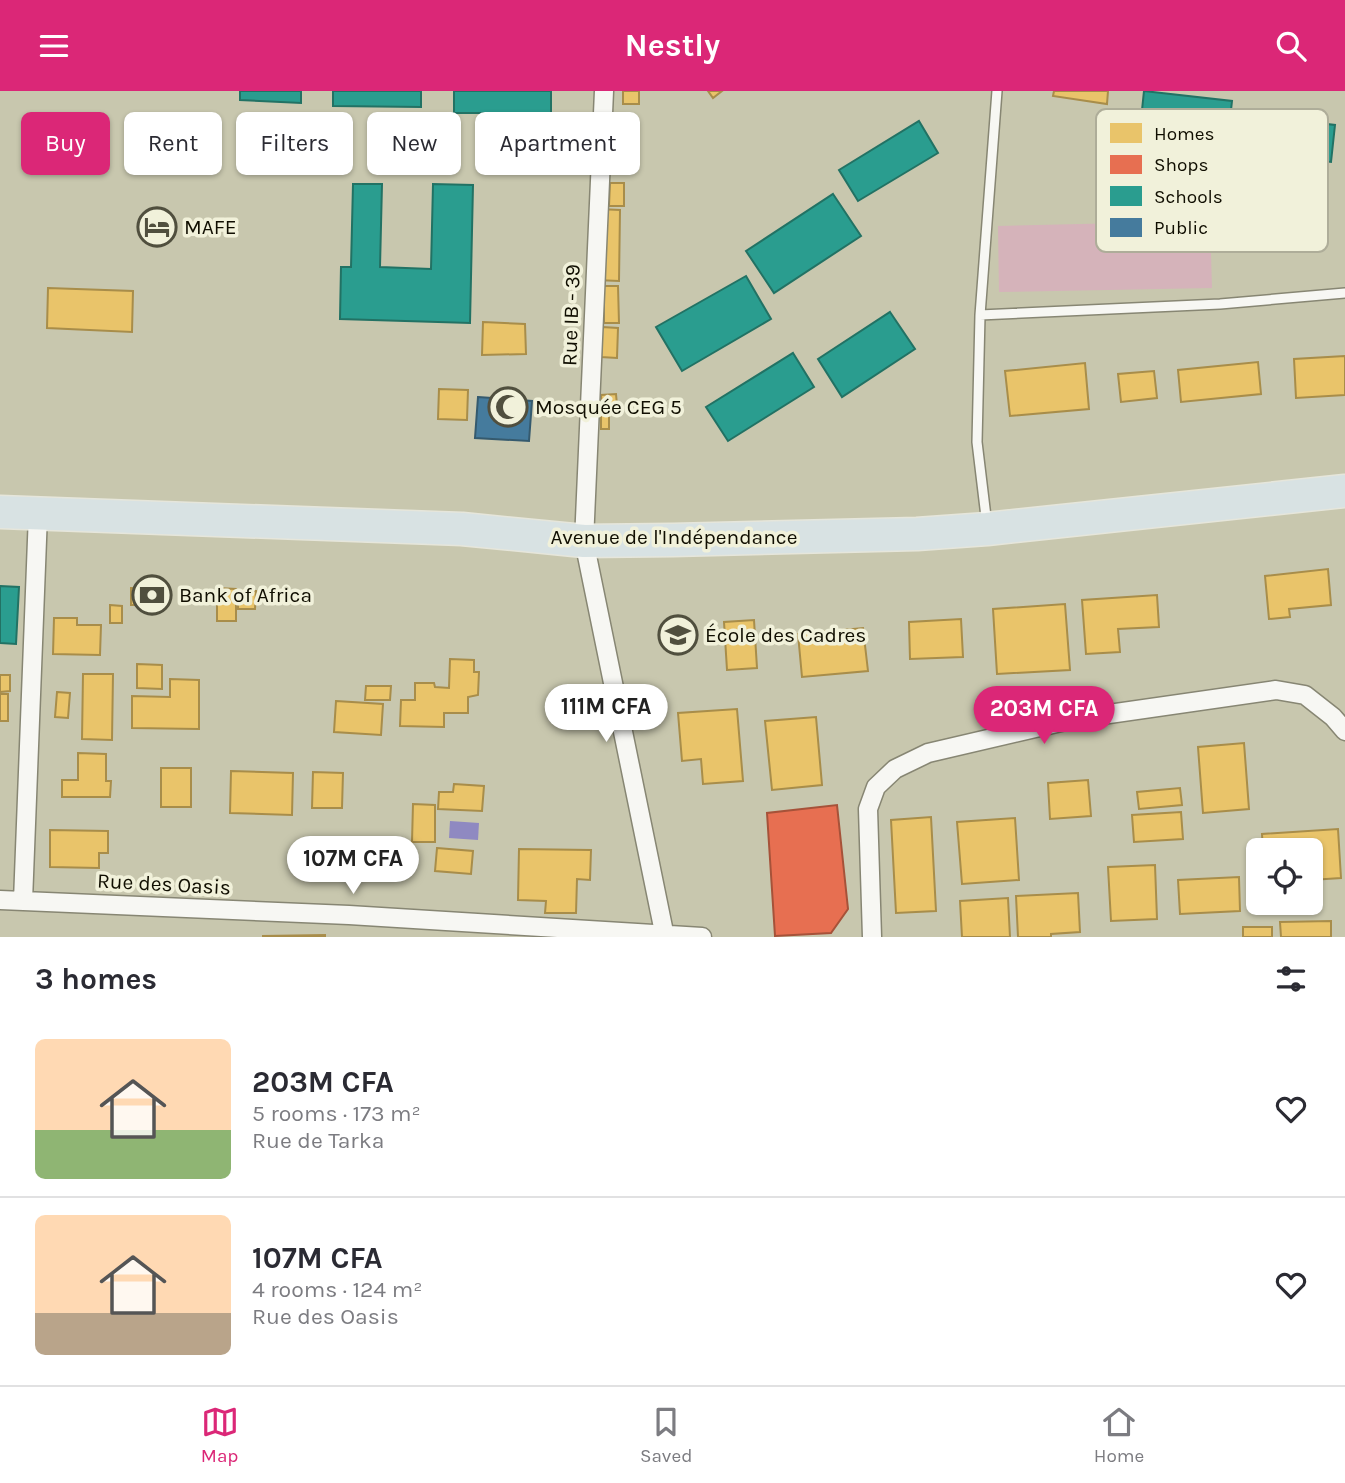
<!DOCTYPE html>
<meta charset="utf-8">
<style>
:root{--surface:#fff;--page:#f7f7f7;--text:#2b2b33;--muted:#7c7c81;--line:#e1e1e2;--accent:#db2777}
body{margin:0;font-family:Karla,sans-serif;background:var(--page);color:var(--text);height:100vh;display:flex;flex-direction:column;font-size:26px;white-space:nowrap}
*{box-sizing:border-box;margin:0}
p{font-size:23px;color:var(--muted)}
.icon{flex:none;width:38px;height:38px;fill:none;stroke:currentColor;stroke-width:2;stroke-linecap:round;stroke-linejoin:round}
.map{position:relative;height:846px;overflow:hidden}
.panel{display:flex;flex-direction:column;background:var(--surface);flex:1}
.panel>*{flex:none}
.hud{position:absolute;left:21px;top:21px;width:700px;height:63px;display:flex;gap:14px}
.tools{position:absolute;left:1246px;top:747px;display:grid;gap:14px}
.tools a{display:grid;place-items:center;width:77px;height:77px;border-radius:10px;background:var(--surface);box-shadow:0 2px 5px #0004;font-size:35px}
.price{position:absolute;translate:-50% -60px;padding:0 16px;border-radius:24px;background:#fff;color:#222;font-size:23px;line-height:46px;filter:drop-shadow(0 2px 4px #0008)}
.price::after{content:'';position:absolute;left:50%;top:42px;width:21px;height:16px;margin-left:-10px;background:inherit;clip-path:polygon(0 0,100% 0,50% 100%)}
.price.selected{background:var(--accent);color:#fff}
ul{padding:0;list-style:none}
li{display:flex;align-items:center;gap:21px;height:175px;padding:0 35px}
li+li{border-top:2px solid var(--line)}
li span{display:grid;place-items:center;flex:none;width:196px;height:140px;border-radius:10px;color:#555}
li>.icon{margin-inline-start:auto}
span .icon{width:84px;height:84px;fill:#fffc;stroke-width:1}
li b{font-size:30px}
h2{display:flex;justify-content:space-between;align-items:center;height:84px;padding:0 35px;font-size:30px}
.pill{padding:0 24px;border-radius:10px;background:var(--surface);box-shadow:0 2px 5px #0004;font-size:24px;line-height:63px}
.pill.selected{background:var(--accent);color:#fff}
header{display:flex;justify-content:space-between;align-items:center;height:91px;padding:0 35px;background:var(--accent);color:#fff;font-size:32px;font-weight:700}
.tab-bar{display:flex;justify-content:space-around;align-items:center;height:98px;border-top:2px solid var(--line);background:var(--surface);font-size:19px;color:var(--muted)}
.tab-bar a{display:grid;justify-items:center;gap:4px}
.tab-bar .selected{color:var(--accent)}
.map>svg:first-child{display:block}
.green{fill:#d5b3ba}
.water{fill:#8f89c1}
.homes{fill:#e9c46a;stroke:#a88d4a;stroke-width:2}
.shops{fill:#e76f51;stroke:#a65239;stroke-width:2}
.schools{fill:#2a9d8f;stroke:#227264;stroke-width:2}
.public{fill:#457b9d;stroke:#355a6e;stroke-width:2}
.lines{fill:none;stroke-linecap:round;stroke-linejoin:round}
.lane-casing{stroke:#878673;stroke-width:12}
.street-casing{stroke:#878673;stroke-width:21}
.highway-casing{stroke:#e6e6db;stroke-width:35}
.lane{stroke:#f7f7f3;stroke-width:9}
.street{stroke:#f7f7f3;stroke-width:18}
.highway{stroke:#d8e2e3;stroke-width:32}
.labels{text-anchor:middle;stroke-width:7;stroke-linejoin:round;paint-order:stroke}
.poi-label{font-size:21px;fill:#100e01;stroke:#f1f1da;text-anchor:start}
.street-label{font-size:21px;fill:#100e01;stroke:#f1f1da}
.key{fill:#f1f1da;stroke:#aead99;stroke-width:2}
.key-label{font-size:19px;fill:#100e01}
</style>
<header><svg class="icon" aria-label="menu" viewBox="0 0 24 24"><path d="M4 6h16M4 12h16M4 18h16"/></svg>Nestly<svg class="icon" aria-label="search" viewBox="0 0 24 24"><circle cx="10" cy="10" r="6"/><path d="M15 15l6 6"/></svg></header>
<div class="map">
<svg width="1345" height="846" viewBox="0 0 1345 846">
<rect width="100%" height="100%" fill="#c8c7ae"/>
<path class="green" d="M1210,130L1212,197L999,201L998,135Z"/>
<path class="water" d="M450,730L479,732L478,749L449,747Z"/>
<path class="homes" d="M623,0H639V13H623Z
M708,0H722L713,7Z
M1054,0H1108L1107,13L1053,5Z
M610,92H624V115H609Z
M598,118L620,119L619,190L596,189Z
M604,195H618L619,232H604Z
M48,197L133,200L132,241L47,237Z
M483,231L525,233L526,263L482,264Z
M602,236L618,237L617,267L601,266Z
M1345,265V304L1296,307L1294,268Z
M1258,271L1261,303L1181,311L1178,279Z
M1085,272L1089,318L1010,325L1005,280Z
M1154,280L1157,307L1121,311L1118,283Z
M439,298L468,299L467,329L438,328Z
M616,303L617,314L602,315L601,304Z
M601,319H609V338H601Z
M1328,478L1331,514L1289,518L1290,526L1269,528L1265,485Z
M131,497L147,498V514H131Z
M217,497L236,498V530H217Z
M238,499L256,500L255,518H238Z
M1157,504L1159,536L1118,538L1120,561L1086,563L1082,509Z
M1065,513L1070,579L997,583L993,518Z
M110,514L122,515V532H110Z
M54,527H77V534H101L100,564L53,563Z
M961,528L963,566L910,568L909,531Z
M754,529L757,577L727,579L724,531Z
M863,537L868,580L802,586L798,543Z
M450,568L474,569V581H479L478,604L468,606V622H444V636L400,635L401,609H415V592H434L435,596L449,597Z
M137,573L162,574V598L137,597Z
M83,583H113L112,649L82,648Z
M0,584H10V600L0,601Z
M170,588L199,589V638L132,637V605L170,606Z
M366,595H391L390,609H365Z
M57,601L70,602L68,627L55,626Z
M0,603H8V630H0Z
M336,610L383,613L381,644L334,641Z
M737,618L743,690L703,693L701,668L682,670L678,622Z
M816,626L822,694L772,699L765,630Z
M1244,652L1249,718L1203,722L1198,656Z
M78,662L106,663V690H111L110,706H62V689H78Z
M161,677H191V716H161Z
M231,680L293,682L292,724L230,722Z
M313,681L343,682L342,717H312Z
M1088,689L1091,725L1050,728L1048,692Z
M454,693L484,695L482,720L438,718L439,701H453Z
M1180,697L1182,714L1139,718L1137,701Z
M413,713L435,714V751H412Z
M1181,721L1183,748L1134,751L1132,724Z
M931,726L936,820L896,822L891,729Z
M1015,727L1019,789L962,793L957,731Z
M1338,738L1341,787L1311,789V760H1263L1262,743Z
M50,739L108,740V762H99V777L50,776Z
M437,757L473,760L471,783L435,780Z
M519,758L591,759L590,789L577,788L576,822H545L546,810L518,809Z
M1155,774L1157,828L1111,830L1108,776Z
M1239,786L1240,820L1180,823L1178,789Z
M1078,802L1080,841L1051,843V846H1018L1016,805Z
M1008,807L1010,846H962L960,810Z
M1331,830V846H1281L1280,831Z
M1243,836H1272V846H1243Z
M325,844V846H263V845Z"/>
<path class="shops" d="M837,714L848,818L831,842L775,845L767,722Z"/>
<path class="schools" d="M240,0H301V12L240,9Z
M333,0H421V16L333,15Z
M454,0H551V22H454Z
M1144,0L1232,10L1228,47L1140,38Z
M1248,24L1335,34L1331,71L1244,61Z
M919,30L938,62L858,110L839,79Z
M353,93H382L380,176L431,178L433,93L473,94L470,232L340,228L341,176H351Z
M833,103L861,145L774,202L746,160Z
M746,185L771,228L682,280L656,236Z
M890,221L915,258L842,306L818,268Z
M793,262L814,296L728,350L706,316Z
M0,495L19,496L16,553L0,552Z"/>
<path class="public" d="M478,306L532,310L529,350L475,347Z"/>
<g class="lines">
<g class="lane-casing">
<path id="lane" d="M980,224L1220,213L1345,202
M987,434L977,351L980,224L997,0"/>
</g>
<g class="street-casing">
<path id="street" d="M604,0L584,450L665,846
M0,809L349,824L702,846
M23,810L38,423
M872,846L868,718L876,696L895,678L928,662L1074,628L1276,599L1305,604L1333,626L1345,640"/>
</g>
<g class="highway-casing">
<path id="highway" d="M0,421L462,438L584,450L673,449L917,443L987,438L1345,400"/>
</g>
<use href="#lane" class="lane"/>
<use href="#street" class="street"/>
<use href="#highway" class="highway"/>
</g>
<defs>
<g id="hotel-ring" transform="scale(2.0125)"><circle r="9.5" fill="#f1f1da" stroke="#504f3e" stroke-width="1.5"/><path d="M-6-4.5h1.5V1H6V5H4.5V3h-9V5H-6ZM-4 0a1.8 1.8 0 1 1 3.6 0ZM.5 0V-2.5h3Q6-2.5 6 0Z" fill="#504f3e"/></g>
<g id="mosque-ring" transform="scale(2.0125)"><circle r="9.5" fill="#f1f1da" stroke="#504f3e" stroke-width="1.5"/><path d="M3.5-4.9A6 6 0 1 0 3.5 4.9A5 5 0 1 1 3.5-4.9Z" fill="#504f3e"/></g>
<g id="bank-ring" transform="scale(2.0125)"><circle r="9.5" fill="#f1f1da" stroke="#504f3e" stroke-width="1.5"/><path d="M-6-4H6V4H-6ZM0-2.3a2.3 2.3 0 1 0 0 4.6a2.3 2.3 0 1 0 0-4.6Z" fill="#504f3e"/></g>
<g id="university-ring" transform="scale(2.0125)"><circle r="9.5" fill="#f1f1da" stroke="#504f3e" stroke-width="1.5"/><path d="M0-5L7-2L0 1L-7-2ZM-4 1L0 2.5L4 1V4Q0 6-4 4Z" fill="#504f3e"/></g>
</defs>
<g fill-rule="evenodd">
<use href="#hotel-ring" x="157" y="136"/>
<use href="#mosque-ring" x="508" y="316"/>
<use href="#bank-ring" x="152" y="504"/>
<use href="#university-ring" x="678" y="544"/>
</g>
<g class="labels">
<g class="poi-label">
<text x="184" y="143">MAFE</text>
<text x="535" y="323">Mosquée CEG 5</text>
<text x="179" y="511">Bank of Africa</text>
<text x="705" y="551">École des Cadres</text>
</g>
<g class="street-label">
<text transform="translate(571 224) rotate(-88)" y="7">Rue IB - 39</text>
<text x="674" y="453">Avenue de l'Indépendance</text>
<text transform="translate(164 793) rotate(3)" y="7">Rue des Oasis</text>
</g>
</g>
<rect x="1096" y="18" width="232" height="143" rx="10" class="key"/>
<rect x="1110" y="32" width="32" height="20" fill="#e9c46a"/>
<rect x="1110" y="64" width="32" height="19" fill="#e76f51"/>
<rect x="1110" y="95" width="32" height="20" fill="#2a9d8f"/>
<rect x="1110" y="127" width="32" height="19" fill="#457b9d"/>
<g class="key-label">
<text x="1154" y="49">Homes</text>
<text x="1154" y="80">Shops</text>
<text x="1154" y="112">Schools</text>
<text x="1154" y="143">Public</text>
</g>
</svg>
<div class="tools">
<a><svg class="icon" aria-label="locate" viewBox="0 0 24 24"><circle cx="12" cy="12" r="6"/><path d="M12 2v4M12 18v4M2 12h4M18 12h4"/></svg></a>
</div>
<b class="price" style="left:606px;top:653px">111M CFA</b>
<b class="price selected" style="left:1044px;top:655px">203M CFA</b>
<b class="price" style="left:353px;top:805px">107M CFA</b>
<div class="hud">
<a class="pill selected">Buy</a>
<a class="pill">Rent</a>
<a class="pill">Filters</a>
<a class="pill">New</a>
<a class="pill">Apartment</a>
</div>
</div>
<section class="panel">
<h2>3 homes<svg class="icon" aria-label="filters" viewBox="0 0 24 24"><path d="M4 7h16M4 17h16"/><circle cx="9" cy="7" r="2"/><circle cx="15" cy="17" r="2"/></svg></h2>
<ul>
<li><span style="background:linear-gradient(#ffd9b3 65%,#8fb573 0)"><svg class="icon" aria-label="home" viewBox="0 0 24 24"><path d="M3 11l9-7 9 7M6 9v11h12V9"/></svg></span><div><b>203M CFA</b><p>5 rooms · 173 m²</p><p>Rue de Tarka</p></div><svg class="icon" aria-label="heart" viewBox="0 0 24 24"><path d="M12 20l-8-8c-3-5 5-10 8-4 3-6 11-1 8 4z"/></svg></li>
<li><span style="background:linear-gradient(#ffd9b3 70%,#b9a48a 0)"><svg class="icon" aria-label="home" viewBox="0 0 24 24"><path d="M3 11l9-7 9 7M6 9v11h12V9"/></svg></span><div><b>107M CFA</b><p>4 rooms · 124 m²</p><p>Rue des Oasis</p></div><svg class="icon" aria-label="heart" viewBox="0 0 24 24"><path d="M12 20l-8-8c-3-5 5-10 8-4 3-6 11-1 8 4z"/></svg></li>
</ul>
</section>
<nav class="tab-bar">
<a class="selected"><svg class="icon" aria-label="map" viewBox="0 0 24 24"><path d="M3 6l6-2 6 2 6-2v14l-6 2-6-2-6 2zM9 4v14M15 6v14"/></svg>Map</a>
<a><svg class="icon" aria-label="saved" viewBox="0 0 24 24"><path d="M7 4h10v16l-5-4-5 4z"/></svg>Saved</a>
<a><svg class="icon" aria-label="home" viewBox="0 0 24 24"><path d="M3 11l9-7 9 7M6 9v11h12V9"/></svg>Home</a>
</nav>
